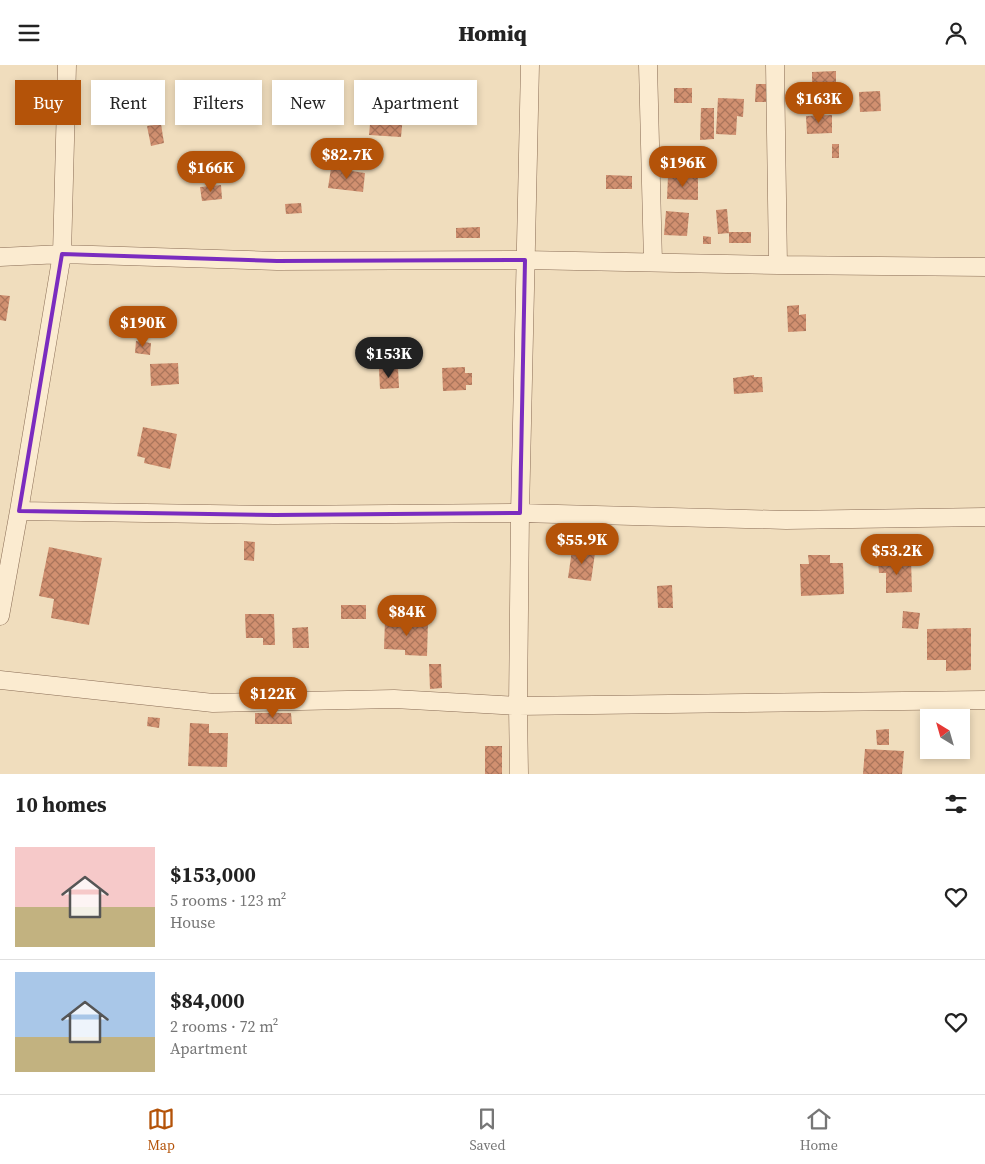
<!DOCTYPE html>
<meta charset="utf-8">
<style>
:root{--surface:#fff;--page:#f2f2f2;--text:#222;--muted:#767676;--line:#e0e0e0;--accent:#b45309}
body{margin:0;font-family:"Source Serif 4",serif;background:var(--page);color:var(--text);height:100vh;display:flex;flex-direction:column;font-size:19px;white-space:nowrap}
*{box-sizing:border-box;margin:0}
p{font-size:16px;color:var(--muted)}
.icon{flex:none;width:28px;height:28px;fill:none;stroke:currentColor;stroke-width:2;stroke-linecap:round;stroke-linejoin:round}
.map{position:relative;height:709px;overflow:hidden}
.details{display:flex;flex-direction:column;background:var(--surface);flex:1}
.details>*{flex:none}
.hud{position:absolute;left:15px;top:15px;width:500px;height:45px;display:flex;gap:10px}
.needle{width:32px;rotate:323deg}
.buttons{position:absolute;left:920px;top:644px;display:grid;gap:10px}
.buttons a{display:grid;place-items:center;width:50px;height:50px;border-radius:0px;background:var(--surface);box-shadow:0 2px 8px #0003;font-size:25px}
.price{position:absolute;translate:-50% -42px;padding:0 11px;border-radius:18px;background:var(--accent);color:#fff;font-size:16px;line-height:32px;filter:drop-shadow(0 1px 2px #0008)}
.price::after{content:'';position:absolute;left:50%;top:30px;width:15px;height:11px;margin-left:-8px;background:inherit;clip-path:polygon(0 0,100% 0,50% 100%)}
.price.active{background:#222;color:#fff}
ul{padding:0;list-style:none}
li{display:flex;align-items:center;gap:15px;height:125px;padding:0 15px}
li+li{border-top:1px solid var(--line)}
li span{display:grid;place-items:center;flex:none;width:140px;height:100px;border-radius:0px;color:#555}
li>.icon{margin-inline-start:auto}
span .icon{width:60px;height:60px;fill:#fffc;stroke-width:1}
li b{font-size:21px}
h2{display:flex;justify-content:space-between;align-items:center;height:60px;padding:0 15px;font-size:21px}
.tag{padding:0 18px;border-radius:0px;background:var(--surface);box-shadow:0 2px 8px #0003;font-size:18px;line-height:45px}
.tag.active{background:var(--accent);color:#fff}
header{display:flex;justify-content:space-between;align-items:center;height:65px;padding:0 15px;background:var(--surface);font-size:22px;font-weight:800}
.dock{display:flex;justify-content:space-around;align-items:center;height:70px;border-top:1px solid var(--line);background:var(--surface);font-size:14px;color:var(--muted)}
.dock a{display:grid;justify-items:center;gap:2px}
.dock .active{color:var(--accent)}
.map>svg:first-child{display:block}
.building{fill:url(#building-cross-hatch)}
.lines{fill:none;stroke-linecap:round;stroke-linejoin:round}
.minor-casing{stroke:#896c55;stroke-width:19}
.minor{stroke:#fbebd0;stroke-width:18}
.marked{fill:none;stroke:#7b2cbf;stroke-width:4;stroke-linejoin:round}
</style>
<header><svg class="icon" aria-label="menu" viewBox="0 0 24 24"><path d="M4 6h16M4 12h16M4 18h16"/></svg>Homiq<svg class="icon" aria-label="person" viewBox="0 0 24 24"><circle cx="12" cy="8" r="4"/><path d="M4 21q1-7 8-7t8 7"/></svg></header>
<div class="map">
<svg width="985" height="709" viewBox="0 0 985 709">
<defs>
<pattern id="building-cross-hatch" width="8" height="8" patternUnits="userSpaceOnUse" patternTransform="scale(1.25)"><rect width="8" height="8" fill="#d19070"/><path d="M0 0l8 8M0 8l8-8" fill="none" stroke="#aa755b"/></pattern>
</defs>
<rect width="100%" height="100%" fill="#f0ddbd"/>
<path class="building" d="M836,6V42L807,43V20H812V7Z
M374,16L406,18L401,72L369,70Z
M756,19H767L766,37H755Z
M674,23H692V38H674Z
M880,26L881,46L860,47L859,27Z
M718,33L744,34L743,52L737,51L736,70L716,69Z
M701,43H714V74L700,75Z
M832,50V68L807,69L806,51Z
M161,59L164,78L151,81L147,61Z
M832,79H839V93H832Z
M331,103L365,108L363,127L328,123Z
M606,110L632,111V124H606Z
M668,111L698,112V135L667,134Z
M221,120L222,134L202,136L200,122Z
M301,138L302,148L286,149L285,139Z
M727,144L729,168L718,169L716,145Z
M666,146L689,148L687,171L664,170Z
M480,162V173H456V163Z
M729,167H751V178H729Z
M703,171L711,172V179H703Z
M0,230L10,231L6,256L0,255Z
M799,240V250L806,249V266L788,267L787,241Z
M136,276L151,278L150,290L135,288Z
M178,298L179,319L151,321L150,299Z
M465,302V308H472V320H466V325L443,326L442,303Z
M398,303L399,323L380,324L379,304Z
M754,310V312H762L763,327L734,329L733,313Z
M143,362L177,369L170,404L144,398L145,393L137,391Z
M244,476L255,477L254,496L244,495Z
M49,482L102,493L89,560L51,553L54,534L39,531Z
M572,485L595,488L591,516L568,513Z
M808,490H830V498H843L844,529L801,531L800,499H809Z
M911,495L912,527L886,528V508H879L878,496Z
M672,520L673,543H658L657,521Z
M341,540H366V554H341Z
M903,546L920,548L918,564L902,563Z
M245,549H274L275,580H263V573H246Z
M385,555L428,556L427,591L405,590V585L384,584Z
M308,562L309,583H293L292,563Z
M971,563V605L946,606V595H927V564Z
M429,599H441L442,623L430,624Z
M255,648H291L292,659H255Z
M148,652L160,653L159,663L147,661Z
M190,658L209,659V668H228L227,702L188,701Z
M889,664V680H877L876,665Z
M485,681H502V709H485Z
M865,684L904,686L902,709H863Z"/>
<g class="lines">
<g class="minor-casing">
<path id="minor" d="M648,0L653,197
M775,0L778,200
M0,192L62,189L277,196L525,195L778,200L985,202
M19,446L275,450L520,448L786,455L985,452
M0,551L19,446L62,189L67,0
M0,615L213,638L394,634L518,641L985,635
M519,709L518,641L520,448L530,0"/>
</g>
<use href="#minor" class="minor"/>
</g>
<path class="marked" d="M62,189L277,196L525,195L520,448L275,450L19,446Z"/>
</svg>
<div class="buttons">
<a><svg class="needle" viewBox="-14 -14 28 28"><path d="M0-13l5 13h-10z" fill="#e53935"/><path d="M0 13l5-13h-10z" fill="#767676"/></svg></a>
</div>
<b class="price" style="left:819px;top:59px">$163K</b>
<b class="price" style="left:347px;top:115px">$82.7K</b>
<b class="price" style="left:683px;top:123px">$196K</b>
<b class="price" style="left:211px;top:128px">$166K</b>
<b class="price" style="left:143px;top:283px">$190K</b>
<b class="price active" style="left:389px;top:314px">$153K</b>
<b class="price" style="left:582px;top:500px">$55.9K</b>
<b class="price" style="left:897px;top:511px">$53.2K</b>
<b class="price" style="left:407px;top:572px">$84K</b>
<b class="price" style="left:273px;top:654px">$122K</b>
<div class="hud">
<a class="tag active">Buy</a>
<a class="tag">Rent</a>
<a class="tag">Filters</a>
<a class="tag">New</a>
<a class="tag">Apartment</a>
</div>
</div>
<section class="details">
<h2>10 homes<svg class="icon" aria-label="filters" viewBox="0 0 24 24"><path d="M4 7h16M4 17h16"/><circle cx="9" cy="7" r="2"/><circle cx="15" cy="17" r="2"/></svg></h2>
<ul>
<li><span style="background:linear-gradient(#f6c9c9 60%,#c2b280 0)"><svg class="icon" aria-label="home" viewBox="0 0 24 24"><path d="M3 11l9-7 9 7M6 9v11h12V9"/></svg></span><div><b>$153,000</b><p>5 rooms · 123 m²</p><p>House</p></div><svg class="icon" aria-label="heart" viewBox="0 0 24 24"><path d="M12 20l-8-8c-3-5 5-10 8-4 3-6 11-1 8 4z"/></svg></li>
<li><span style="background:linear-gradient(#a9c7e8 65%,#c2b280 0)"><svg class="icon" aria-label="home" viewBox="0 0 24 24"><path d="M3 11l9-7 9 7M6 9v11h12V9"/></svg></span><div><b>$84,000</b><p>2 rooms · 72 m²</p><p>Apartment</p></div><svg class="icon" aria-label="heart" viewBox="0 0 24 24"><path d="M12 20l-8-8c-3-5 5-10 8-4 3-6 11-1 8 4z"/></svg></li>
</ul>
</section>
<nav class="dock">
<a class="active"><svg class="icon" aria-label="map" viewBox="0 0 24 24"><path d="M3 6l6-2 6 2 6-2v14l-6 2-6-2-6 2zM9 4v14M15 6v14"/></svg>Map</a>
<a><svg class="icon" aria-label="saved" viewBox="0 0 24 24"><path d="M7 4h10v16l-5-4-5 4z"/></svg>Saved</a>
<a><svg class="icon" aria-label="home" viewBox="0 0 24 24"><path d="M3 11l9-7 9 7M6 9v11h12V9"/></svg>Home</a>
</nav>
